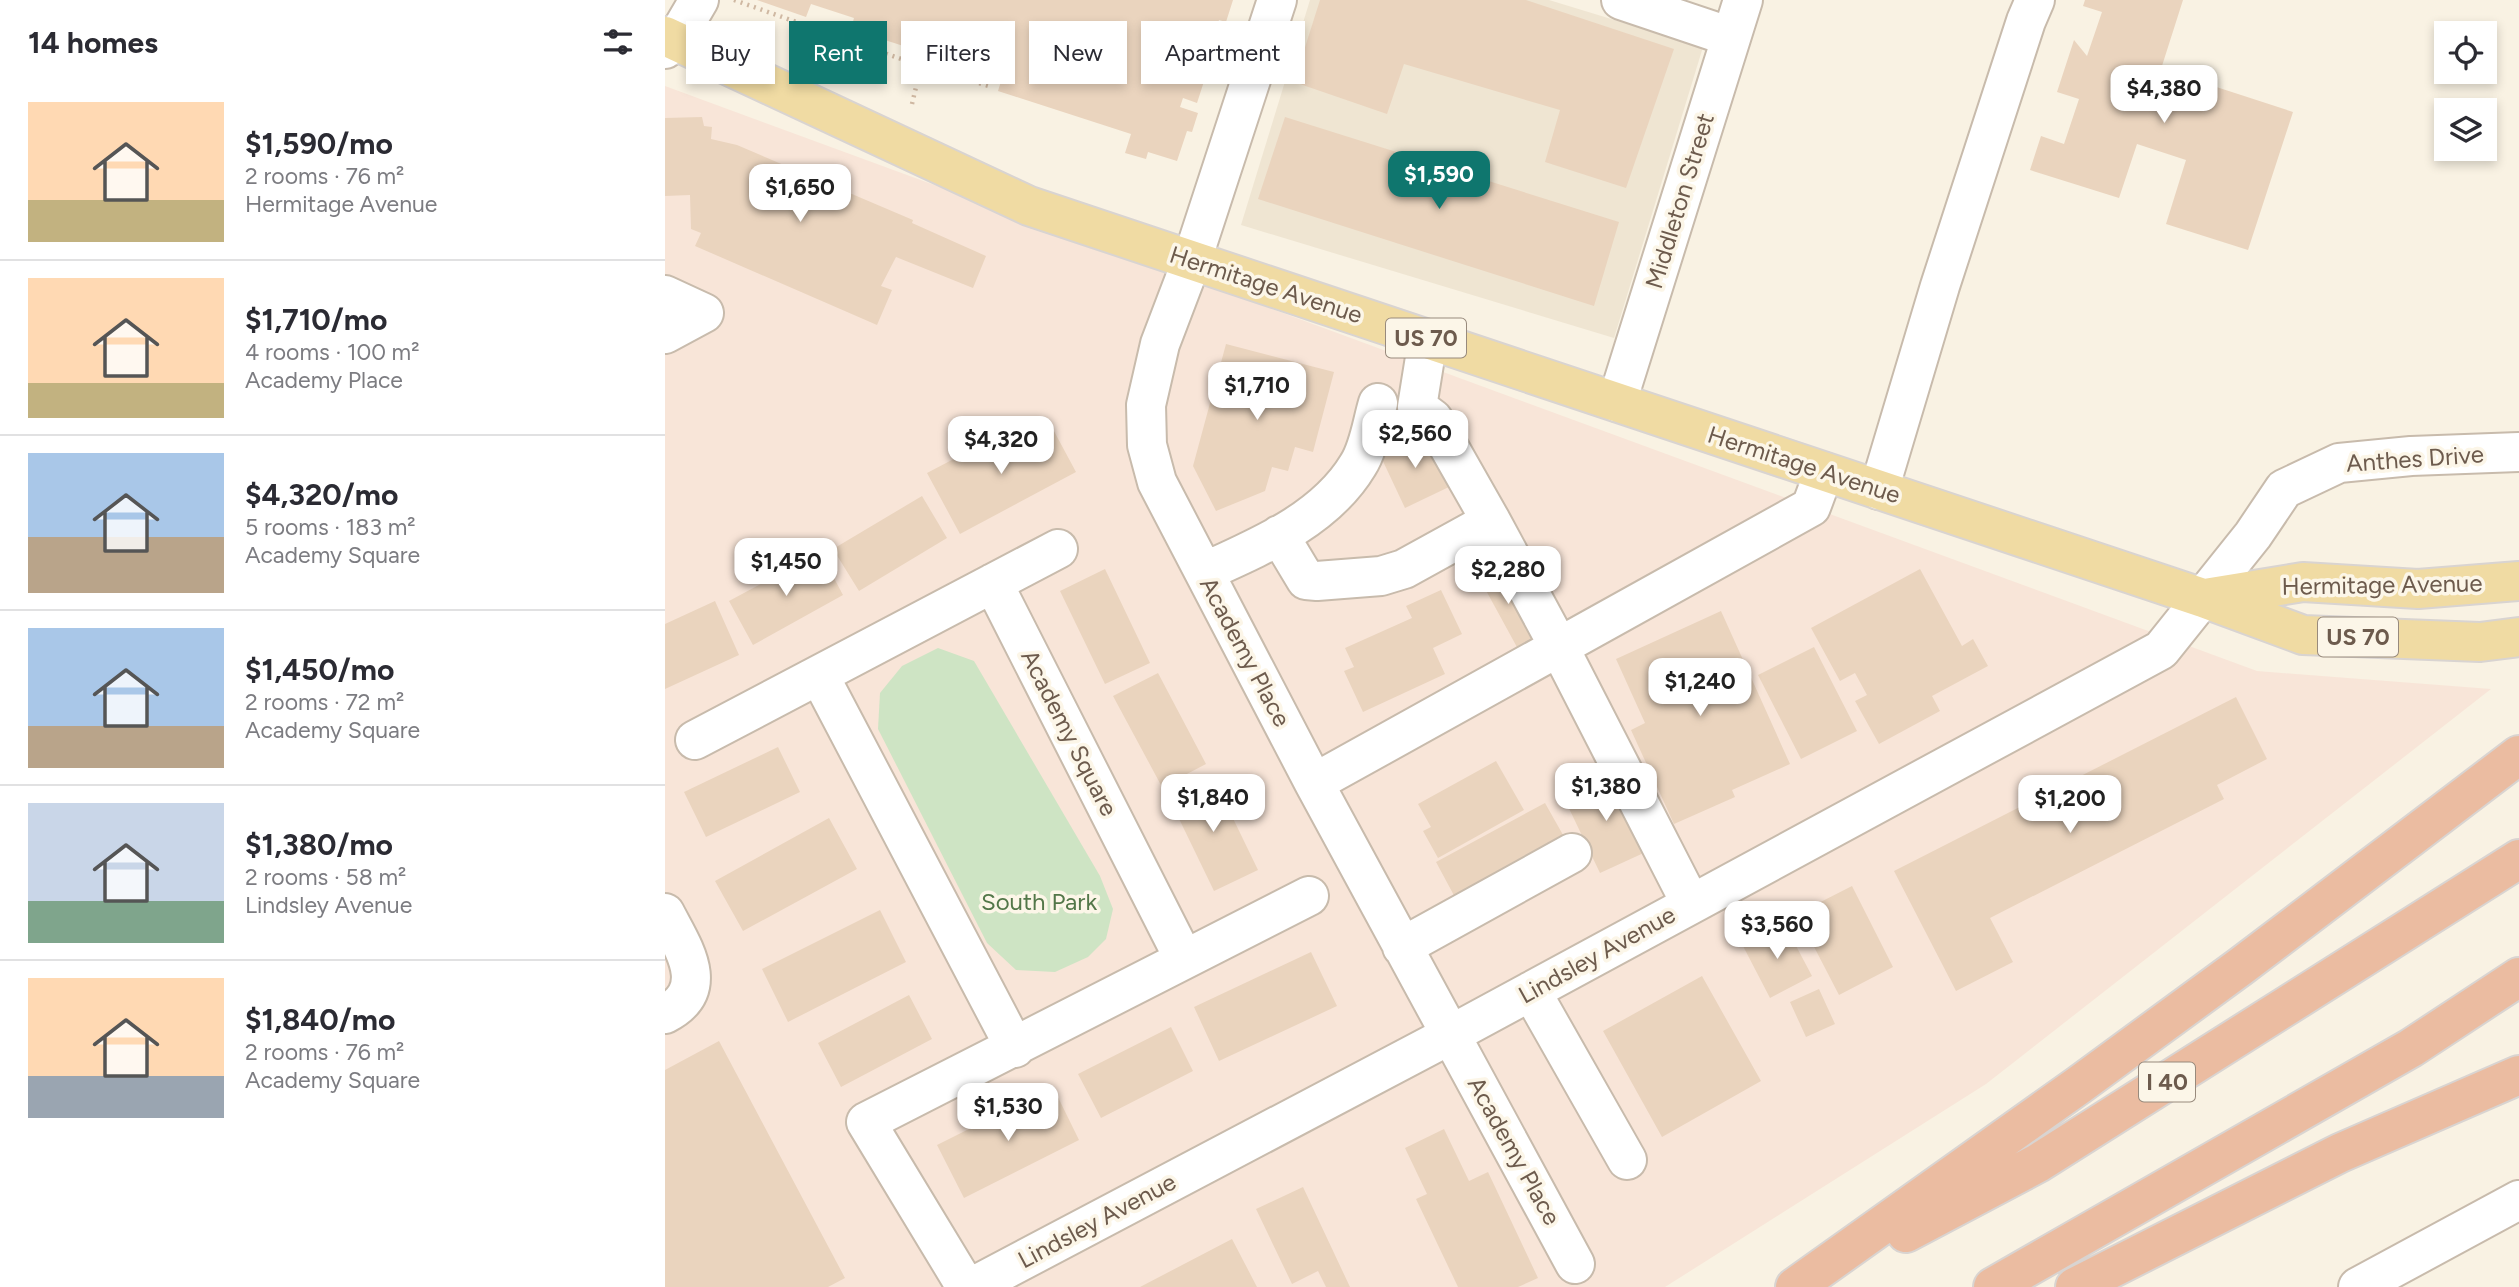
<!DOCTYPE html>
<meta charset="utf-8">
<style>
:root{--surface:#fff;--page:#f7f7f7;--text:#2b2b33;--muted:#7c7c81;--line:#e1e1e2;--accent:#0f766e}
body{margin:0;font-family:Figtree,sans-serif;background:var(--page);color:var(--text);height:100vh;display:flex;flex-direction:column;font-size:26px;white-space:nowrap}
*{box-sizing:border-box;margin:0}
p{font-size:23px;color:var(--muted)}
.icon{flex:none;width:38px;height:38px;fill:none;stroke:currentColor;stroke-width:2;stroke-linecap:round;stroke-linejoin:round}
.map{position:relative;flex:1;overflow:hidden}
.details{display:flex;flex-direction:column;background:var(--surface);width:665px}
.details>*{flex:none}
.banner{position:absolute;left:21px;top:21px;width:665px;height:63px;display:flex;gap:14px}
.fabs{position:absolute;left:1769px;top:21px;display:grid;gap:14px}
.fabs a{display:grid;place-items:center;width:63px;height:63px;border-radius:0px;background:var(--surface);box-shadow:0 4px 10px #0003;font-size:35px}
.price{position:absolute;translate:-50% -60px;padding:0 16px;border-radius:14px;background:#fff;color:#222;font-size:23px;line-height:46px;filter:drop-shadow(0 2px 4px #0008)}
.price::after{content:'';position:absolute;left:50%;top:42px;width:21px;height:16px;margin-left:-10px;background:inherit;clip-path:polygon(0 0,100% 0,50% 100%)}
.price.current{background:var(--accent);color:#fff}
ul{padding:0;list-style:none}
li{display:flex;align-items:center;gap:21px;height:175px;padding:0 28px}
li+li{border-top:2px solid var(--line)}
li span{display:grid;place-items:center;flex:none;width:196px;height:140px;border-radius:0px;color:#555}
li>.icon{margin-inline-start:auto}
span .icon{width:84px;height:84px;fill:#fffc;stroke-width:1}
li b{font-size:30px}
h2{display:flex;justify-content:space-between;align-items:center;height:84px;padding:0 28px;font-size:30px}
.tag{padding:0 24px;border-radius:0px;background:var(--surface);box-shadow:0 4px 10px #0003;font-size:24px;line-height:63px}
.tag.current{background:var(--accent);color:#fff}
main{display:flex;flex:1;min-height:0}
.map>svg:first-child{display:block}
.residential{fill:#efe5d2}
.commercial{fill:#f8e5d8}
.green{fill:#cee4c4}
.building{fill:#ead4be}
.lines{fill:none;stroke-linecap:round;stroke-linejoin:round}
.minor-casing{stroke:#c8bbac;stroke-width:42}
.major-casing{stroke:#d9d4d1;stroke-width:42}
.highway-casing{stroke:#d9d4d1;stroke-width:42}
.path{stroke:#cfb8a2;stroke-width:4.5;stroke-dasharray:2 5;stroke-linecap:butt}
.minor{stroke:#fff;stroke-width:38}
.major{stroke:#f0dba3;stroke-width:38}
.highway{stroke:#ebbca1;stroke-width:38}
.labels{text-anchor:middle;stroke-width:7;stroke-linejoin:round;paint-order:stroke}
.shield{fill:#fcf6e8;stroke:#988a7c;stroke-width:2}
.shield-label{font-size:23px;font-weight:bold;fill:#6d5b4d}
.street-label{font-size:24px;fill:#6d5b4d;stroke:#fcf6e8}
.park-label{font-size:24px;fill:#537749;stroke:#fcf6e8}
</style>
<main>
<section class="details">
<h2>14 homes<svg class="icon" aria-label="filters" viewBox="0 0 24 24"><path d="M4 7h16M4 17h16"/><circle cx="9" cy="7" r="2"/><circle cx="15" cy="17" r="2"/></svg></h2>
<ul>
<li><span style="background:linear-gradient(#ffd9b3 70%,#c2b280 0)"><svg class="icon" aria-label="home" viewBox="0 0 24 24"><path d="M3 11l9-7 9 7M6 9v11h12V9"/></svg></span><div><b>$1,590/mo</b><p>2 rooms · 76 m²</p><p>Hermitage Avenue</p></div></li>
<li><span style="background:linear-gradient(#ffd9b3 75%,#c2b280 0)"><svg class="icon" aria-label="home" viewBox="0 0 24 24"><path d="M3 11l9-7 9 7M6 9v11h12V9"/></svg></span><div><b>$1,710/mo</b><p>4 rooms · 100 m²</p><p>Academy Place</p></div></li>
<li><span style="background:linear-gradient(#a9c7e8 60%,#b9a48a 0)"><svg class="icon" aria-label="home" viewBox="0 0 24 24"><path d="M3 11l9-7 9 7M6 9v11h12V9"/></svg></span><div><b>$4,320/mo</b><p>5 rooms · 183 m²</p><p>Academy Square</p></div></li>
<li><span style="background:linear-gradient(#a9c7e8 70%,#b9a48a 0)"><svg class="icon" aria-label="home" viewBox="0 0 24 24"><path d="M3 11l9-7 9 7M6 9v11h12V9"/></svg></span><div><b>$1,450/mo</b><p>2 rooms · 72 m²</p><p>Academy Square</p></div></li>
<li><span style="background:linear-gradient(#c9d6e8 70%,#7fa58c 0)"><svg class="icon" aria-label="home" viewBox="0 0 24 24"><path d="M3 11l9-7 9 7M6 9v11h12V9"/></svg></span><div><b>$1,380/mo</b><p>2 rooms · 58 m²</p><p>Lindsley Avenue</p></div></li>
<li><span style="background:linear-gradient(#ffd9b3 70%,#9aa5b1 0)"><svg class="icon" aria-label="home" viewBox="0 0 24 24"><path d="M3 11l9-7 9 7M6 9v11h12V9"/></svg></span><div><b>$1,840/mo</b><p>2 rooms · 76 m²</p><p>Academy Square</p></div></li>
</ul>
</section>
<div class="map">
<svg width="1854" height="1287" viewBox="0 0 1854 1287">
<rect width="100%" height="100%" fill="#f9f2e3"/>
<path class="residential" d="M645,0H884L1038,47L949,338L576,225Z"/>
<path class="commercial" d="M0,86L1592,671L1826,689L1321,1084L1000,1287H0Z"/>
<path class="green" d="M273,648L309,661L435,876L448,909L441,939L423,957L390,972L351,970L322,943L213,729L215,693L237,666Z"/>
<path class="building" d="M92,0H568L561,22L554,20L539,68L543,69L532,103L518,98L515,107L533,113L527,132L522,131L512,161L483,152L481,159L460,153L466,134L333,91L337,78L186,29L189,18L146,4L141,17Z
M655,0H861L1009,49L961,188L880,162L895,110L739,64L722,114L629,82Z
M1420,0H1518L1496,69L1628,112L1583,250L1501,224L1521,160L1472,144L1454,198L1365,170L1376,136L1399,144L1414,99L1392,92L1409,40L1422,56L1437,12L1418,6Z
M37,117L39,126L47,127L46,139L72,145L248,220L247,223L321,256L308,288L231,257L216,286L227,290L212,325L30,246L36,233L26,229L25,195L0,196V118Z
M620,117L954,222L929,306L593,199Z
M561,344L669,372L648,452L630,447L623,471L607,467L600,491L551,511L528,466Z
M383,420L411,472L295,534L262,473L302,452L307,460Z
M761,433L786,486L740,508L715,455Z
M257,496L282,538L194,591L168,549Z
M155,552L178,595L88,645L64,601Z
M834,563L874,638L853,649L812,574Z
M440,569L485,663L440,684L395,591Z
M1255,569L1297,646L1308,639L1323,666L1267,696L1275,711L1214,744L1190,701L1202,695L1190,673L1175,681L1146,628Z
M776,590L797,634L768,648L780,674L698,712L679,671L689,667L680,648L747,618L741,606Z
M50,601L74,655L0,689V624Z
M1056,611L1125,764L1067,790L1070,797L1009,824L966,730L980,723L951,659Z
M1149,647L1192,731L1136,759L1093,675Z
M493,673L541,764L497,787L448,696Z
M1571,697L1602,759L1552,785L1559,799L1325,918L1348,962L1291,991L1229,871Z
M113,747L135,792L41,837L19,792Z
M831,761L859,810L773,858L758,831L766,827L753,804Z
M946,773L983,851L935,873L898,796Z
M548,777L593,870L549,891L504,798Z
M880,803L902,842L792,901L771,862Z
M164,818L192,869L78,931L50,881Z
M1187,886L1228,967L1174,995L1132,914Z
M215,910L241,962L123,1022L97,969Z
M1120,925L1147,976L1105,998L1078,946Z
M646,952L672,1006L554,1061L529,1007Z
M1037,976L1096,1081L997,1137L938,1031Z
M1154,989L1170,1024L1141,1037L1125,1002Z
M244,995L267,1039L176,1087L153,1043Z
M506,1027L528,1071L436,1118L413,1074Z
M54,1041L180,1278L163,1287H0V1070Z
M388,1087L414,1140L299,1198L272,1145Z
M779,1129L804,1181L823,1172L873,1278L853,1287H793L751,1199L762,1194L740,1148Z
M638,1187L685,1287H661L653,1271L627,1284L591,1209Z
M567,1239L592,1287H475Z"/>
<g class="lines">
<g class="minor-casing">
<path id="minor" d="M612,0L527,260L495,344L481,405L482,445L492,482L649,783L910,1264
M956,0L1066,37
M0,49L10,41L34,0
M0,295L39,313
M0,334L39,313
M763,339L752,407L768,419L826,521L894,647L1026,904
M952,402L1078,0
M1214,490L1275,286L1361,21L1370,0
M614,535L641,580L652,581L716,576L739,569L826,521
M539,572C594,547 660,520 693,465C704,448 707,423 713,403
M328,583L519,959
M154,675L350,1048
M30,740L393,549
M649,783L1146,507L1159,472
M0,913C18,948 48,989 0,1014
M737,947L907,853
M866,991L962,1160
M301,1287L201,1122L644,896
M307,1287L785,1035L1496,650L1588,535L1619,489L1674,463L1746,456L1854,452
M1693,1287L1854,1200"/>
</g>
<g class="major-casing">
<path id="major" d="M0,36L364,206L1538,598L1638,635L1815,642L1854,637
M1540,598L1638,582L1753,589L1854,581"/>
</g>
<g class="highway-casing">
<path id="highway" d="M1241,1233L1373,1163L1854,859
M1130,1287L1414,1085L1575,967L1854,755
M1328,1287L1746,1048L1854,977
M1410,1287L1675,1153L1854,1075"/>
</g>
<path class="path" d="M69,0L256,66L327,87
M247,104L256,66"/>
<use href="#minor" class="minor"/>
<use href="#major" class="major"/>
<use href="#highway" class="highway"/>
</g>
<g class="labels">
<g class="shield">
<rect x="721" y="318.5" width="80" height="39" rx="5"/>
<rect x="1653" y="617.5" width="80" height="39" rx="5"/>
<rect x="1474" y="1062.5" width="56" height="39" rx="5"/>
</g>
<g class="shield-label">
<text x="761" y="346">US 70</text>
<text x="1693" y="645">US 70</text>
<text x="1502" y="1090">I 40</text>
</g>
<g class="street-label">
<text transform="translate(1015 201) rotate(-73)" y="8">Middleton Street</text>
<text transform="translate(601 285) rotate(18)" y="8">Hermitage Avenue</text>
<text transform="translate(1750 459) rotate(-4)" y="8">Anthes Drive</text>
<text transform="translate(1139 465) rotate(18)" y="8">Hermitage Avenue</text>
<text transform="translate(1717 585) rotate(-1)" y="8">Hermitage Avenue</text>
<text transform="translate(580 652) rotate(62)" y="8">Academy Place</text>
<text transform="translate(404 733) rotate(63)" y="8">Academy Square</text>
<text transform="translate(932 955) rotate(-29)" y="8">Lindsley Avenue</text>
<text transform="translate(849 1151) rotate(61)" y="8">Academy Place</text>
<text transform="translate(432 1221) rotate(-28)" y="8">Lindsley Avenue</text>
</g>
<g class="park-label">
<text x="374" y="910">South Park</text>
</g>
</g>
</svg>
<div class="fabs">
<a><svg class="icon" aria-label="locate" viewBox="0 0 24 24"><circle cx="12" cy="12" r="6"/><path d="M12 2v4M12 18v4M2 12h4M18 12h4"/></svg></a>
<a><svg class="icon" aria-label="layers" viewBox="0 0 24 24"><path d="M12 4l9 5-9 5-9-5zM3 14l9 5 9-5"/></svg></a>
</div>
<b class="price" style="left:1499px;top:125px">$4,380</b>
<b class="price current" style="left:774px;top:211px">$1,590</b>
<b class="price" style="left:135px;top:224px">$1,650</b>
<b class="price" style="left:592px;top:422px">$1,710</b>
<b class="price" style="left:750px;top:470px">$2,560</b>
<b class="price" style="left:336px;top:476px">$4,320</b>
<b class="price" style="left:121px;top:598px">$1,450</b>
<b class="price" style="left:843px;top:606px">$2,280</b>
<b class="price" style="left:1035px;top:718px">$1,240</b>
<b class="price" style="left:941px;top:823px">$1,380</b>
<b class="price" style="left:548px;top:834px">$1,840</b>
<b class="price" style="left:1405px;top:835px">$1,200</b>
<b class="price" style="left:1112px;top:961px">$3,560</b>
<b class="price" style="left:343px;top:1143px">$1,530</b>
<div class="banner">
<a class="tag">Buy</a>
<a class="tag current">Rent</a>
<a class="tag">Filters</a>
<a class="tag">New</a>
<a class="tag">Apartment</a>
</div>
</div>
</main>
